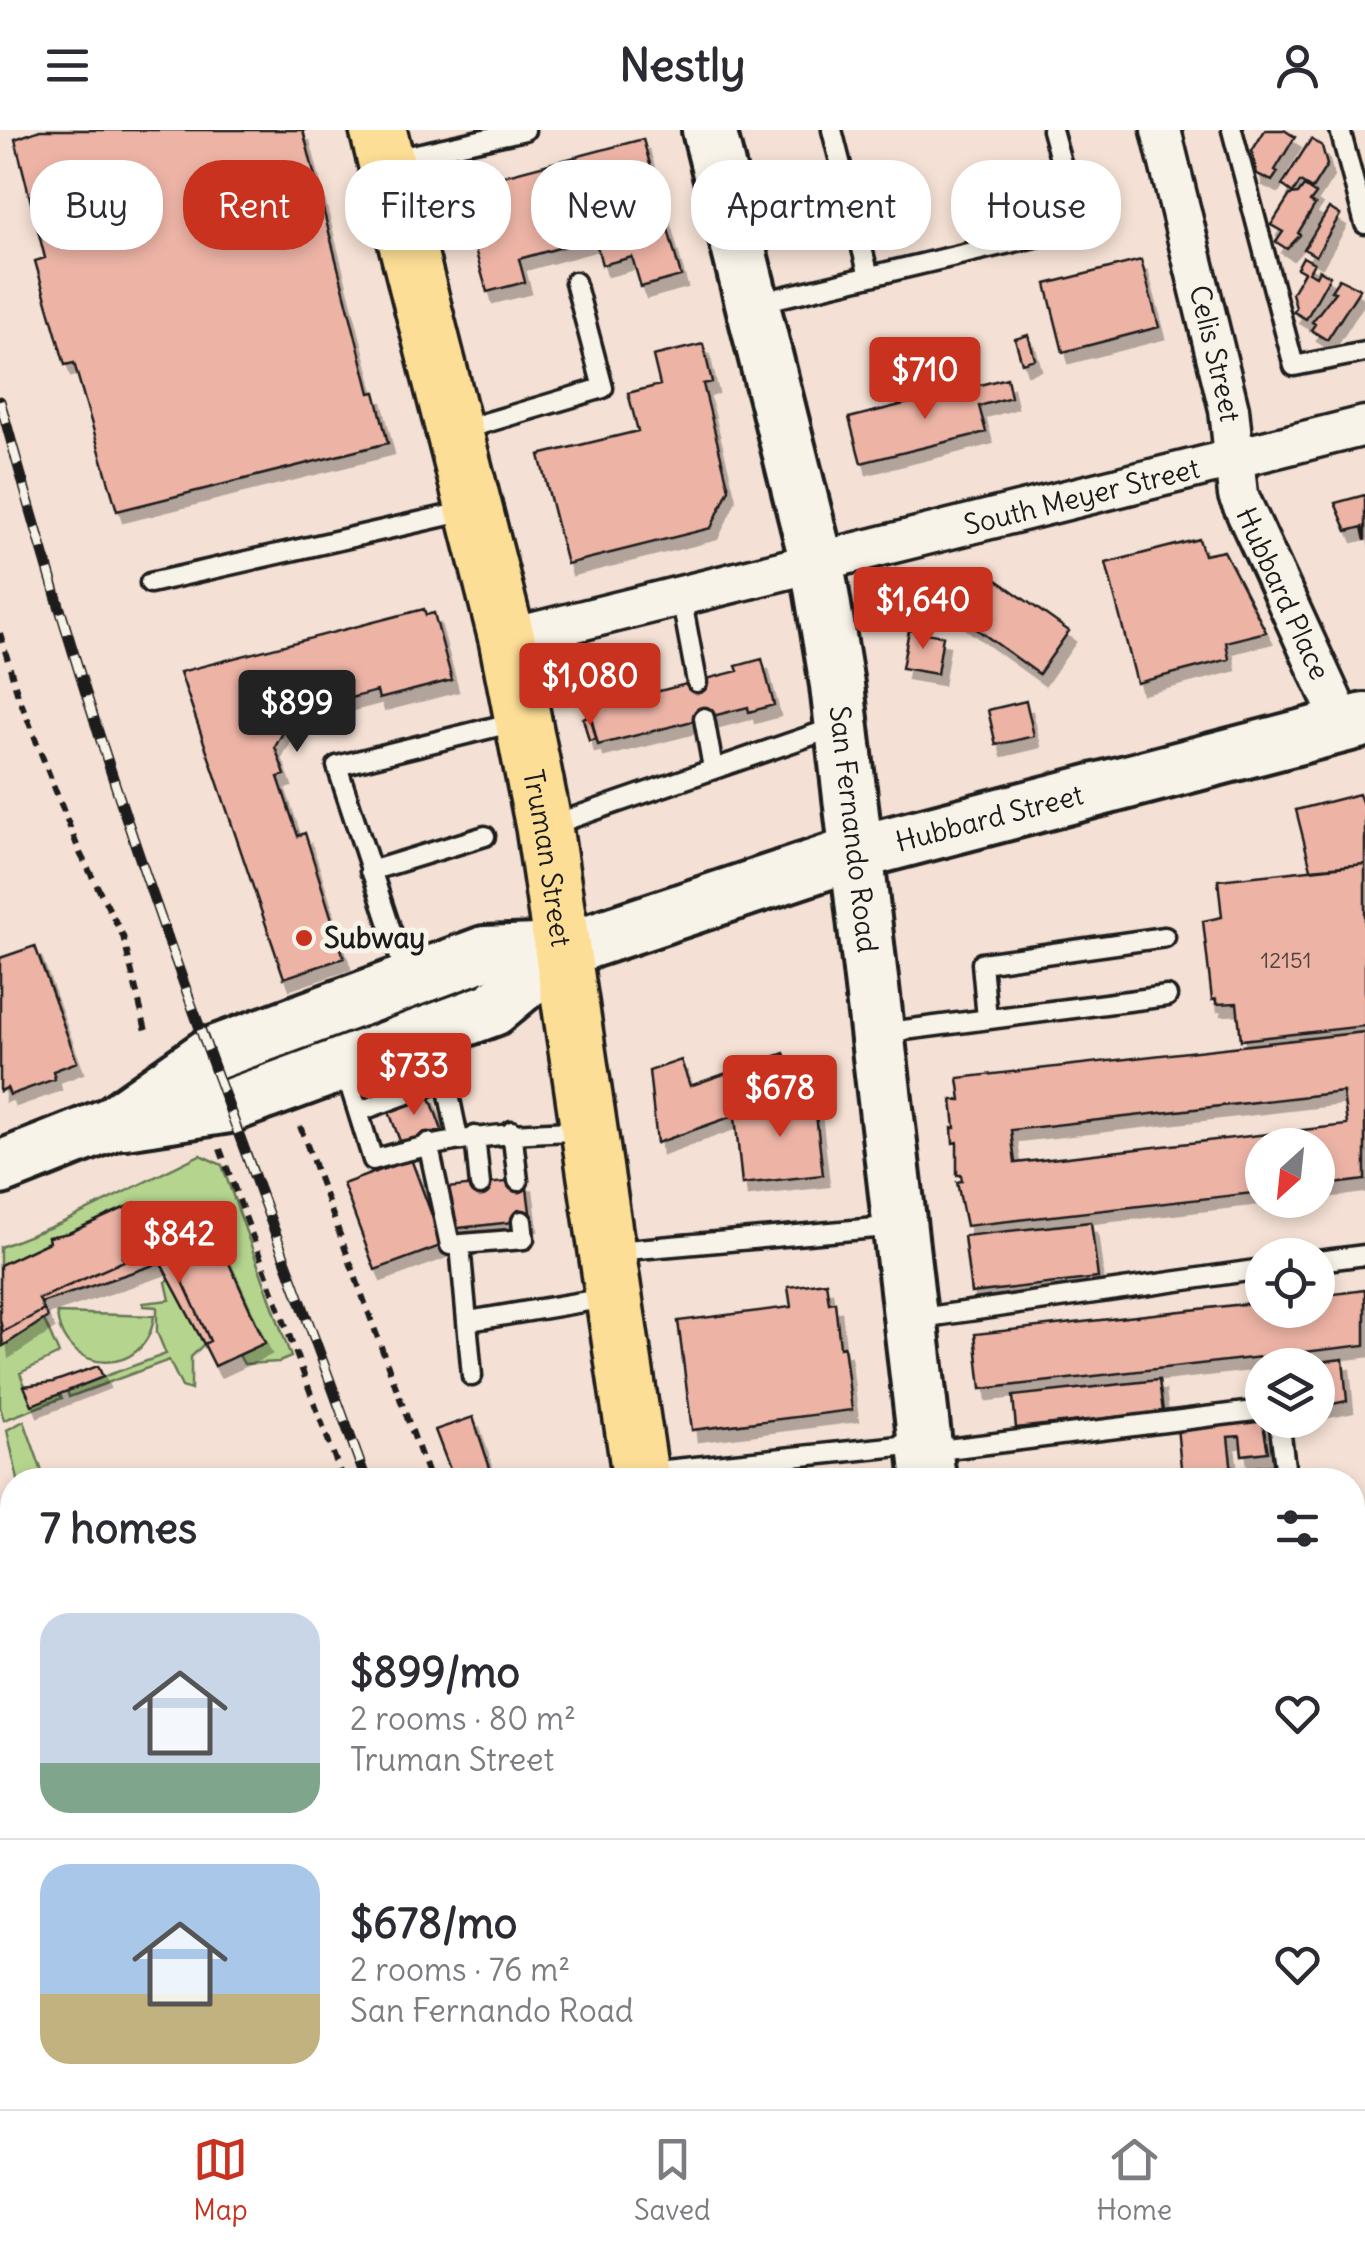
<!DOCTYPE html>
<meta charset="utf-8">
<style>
:root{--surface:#fff;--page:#f7f7f7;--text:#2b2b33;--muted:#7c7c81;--line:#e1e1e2;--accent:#c8321e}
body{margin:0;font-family:Delius,sans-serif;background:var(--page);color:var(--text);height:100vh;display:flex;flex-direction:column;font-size:38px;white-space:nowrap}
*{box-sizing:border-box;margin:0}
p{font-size:32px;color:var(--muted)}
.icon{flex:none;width:55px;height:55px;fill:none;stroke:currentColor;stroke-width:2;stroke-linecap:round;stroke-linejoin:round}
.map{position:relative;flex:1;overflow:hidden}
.details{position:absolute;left:0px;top:1338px;width:1365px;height:642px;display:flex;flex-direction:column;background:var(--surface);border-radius:40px 40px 0 0;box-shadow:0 5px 15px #0003}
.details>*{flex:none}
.top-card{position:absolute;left:30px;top:30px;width:1305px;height:90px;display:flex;gap:20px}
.needle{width:65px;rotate:207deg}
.buttons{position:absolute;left:1245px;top:998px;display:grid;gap:20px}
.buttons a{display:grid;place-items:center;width:90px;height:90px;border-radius:50%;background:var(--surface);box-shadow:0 5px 15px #0003;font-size:50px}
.price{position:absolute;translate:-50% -85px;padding:0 22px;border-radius:10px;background:var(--accent);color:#fff;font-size:32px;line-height:65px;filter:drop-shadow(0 2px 5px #0008)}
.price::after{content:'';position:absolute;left:50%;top:60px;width:30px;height:22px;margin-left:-15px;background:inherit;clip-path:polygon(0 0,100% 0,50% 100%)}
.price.selected{background:#222;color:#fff}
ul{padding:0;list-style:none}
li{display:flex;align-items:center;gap:30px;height:250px;padding:0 40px}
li+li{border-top:2px solid var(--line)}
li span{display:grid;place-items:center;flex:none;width:280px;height:200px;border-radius:30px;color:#555}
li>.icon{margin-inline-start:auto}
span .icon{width:120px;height:120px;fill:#fffc;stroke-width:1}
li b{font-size:42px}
h2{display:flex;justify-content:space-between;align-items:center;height:120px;padding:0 40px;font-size:42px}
.tag{padding:0 35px;border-radius:40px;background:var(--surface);box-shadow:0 5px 15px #0003;font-size:35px;line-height:90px}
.tag.selected{background:var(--accent);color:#fff}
header{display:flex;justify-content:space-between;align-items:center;height:130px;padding:0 40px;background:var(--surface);font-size:45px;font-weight:700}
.tab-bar{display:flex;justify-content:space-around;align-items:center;height:140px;border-top:2px solid var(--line);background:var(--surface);font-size:28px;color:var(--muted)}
.tab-bar a{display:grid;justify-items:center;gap:5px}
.tab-bar .selected{color:var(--accent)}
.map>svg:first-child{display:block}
.green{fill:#b5d58f;stroke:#687856;stroke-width:2.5}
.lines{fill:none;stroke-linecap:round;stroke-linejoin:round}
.stream{stroke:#688ca2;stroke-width:10}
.building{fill:#edb4a6;stroke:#1c1c1c;stroke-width:2.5;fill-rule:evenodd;filter:url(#shadow)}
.lane-casing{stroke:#1c1c1c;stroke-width:25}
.street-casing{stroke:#1c1c1c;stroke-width:45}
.secondary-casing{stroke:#1c1c1c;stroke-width:60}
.primary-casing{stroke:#1c1c1c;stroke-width:62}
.path{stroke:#1c1c1c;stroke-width:6;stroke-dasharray:10 8;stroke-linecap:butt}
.lane{stroke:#f7f3e8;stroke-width:18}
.street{stroke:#f7f3e8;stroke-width:38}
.secondary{stroke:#f7f3e8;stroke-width:52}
.primary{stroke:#fdde96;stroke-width:55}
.rail-casing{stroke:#1c1c1c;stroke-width:11}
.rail{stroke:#f7f3e8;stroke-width:8;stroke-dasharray:22;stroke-linecap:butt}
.poi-dot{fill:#c8321e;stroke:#f7f3e8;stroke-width:4}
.labels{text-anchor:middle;stroke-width:10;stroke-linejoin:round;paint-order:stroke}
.number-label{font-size:22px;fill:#50423e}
.street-label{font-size:28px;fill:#1c1c1c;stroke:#f7f3e8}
.poi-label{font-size:28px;font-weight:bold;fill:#1c1c1c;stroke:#f7f3e8;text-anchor:start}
</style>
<header><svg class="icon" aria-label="menu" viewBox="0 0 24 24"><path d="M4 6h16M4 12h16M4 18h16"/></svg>Nestly<svg class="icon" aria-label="person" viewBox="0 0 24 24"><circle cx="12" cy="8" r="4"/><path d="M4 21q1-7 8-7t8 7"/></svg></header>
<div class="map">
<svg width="1365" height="1979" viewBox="0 0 1365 1979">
<defs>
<filter id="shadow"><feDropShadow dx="6" dy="11" stdDeviation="0" flood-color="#0004"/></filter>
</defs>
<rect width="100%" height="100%" fill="#f4e0d4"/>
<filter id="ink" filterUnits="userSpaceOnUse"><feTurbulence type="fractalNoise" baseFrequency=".01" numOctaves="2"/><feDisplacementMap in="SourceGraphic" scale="20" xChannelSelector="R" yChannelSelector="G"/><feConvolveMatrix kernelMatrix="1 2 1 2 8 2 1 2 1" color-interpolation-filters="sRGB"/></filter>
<g filter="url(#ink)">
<path class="green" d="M200,1025L222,1035L291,1227L279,1232L244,1234L239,1225L264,1213L188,1088C173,1072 159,1080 142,1088L135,1073L69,1103L49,1107V1112L0,1135V1117L61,1093Z
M170,1150L204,1214L191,1227V1260L182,1257L169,1230L69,1267L67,1260L166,1224L157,1202V1177L144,1176L143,1173L170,1170L166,1152Z
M57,1183L154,1186C147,1249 62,1246 57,1183Z
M44,1190L59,1224L20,1243L32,1274L59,1263L62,1268L4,1290L0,1277V1211Z
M24,1291L45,1350H18L7,1300Z"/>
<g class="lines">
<path class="stream" d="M1352,1697L1365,1681"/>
</g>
<path class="building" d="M40,0H303L370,263L375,262L388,313L117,381L74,233L65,235L35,131L45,128L15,9Z
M1265,0H1284L1295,7L1275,40L1278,42L1272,51L1257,44L1252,21Z
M643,9L681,146L641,157L632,127L602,135L595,108L519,129L525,152L487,162L458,58Z
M1311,9L1322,16L1327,35L1312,59L1300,52L1293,63L1282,55Z
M1304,56L1316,64L1310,72L1315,75L1298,103L1300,105L1287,119L1276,112L1283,102L1271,95L1290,65L1298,64Z
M1329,78L1340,85L1316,126L1304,119Z
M1303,127L1314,133L1309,142L1316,146L1319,140L1330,146L1306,189L1294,182L1296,178L1292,163L1304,142L1297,138Z
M1141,130L1159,197L1063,222L1046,154Z
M1339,149L1360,159L1327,210L1311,200L1315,194L1312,192L1335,162L1331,161Z
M1028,205L1035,229L1022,233L1015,209Z
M703,214L712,252L703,254L729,359L711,398L567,434L539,325L638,301L628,263L660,255L653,226Z
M1007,248L1011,267L979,276L986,302L861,333L849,288Z
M1365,365V411L1362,397L1347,401L1335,373Z
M1199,409L1204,425L1224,421L1266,502L1226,512L1229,529L1137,553L1106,433Z
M980,438L1069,501L1039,544L950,480Z
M424,479L426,485L434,483L452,550L379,569L377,561L316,577L318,584L289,592L275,617L285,645L278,647L298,706L305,703L344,828L284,848L180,542Z
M909,500L943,506L937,544L902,538Z
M762,529L774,575L749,582L748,577L598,615L589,579L738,541L736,536Z
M1026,571L1034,606L996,615L988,580Z
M590,585L596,609L589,611L583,588Z
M1359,664L1365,680V734L1311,739L1296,680Z
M1365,734V896L1241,910L1237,873L1216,874V869L1212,870L1203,791L1222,787L1218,750Z
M35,816L77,932L53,941L55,949L10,965L7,958L0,961V828Z
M1365,902V1050L1318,1056V1015H1262V1062L966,1096L957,1052L962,1051L961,1045H957V1012L953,1013L952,998H955L952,970H961L958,948ZM1343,962L1347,995L1015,1033L1011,1000Z
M784,923L798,963L657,1013L649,941L681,930L690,956Z
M813,958L823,1045L742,1054L735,986Z
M428,962L442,1000L401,1014L387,976Z
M411,1029L443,1115L375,1140L343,1054Z
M526,1050L531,1090L450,1099L446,1058Z
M135,1073L142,1088L158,1081L166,1099L205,1080L265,1213L215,1236L204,1214L210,1211L163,1108L122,1127L124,1131L39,1169L44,1180L3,1202L0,1190V1135L49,1112L48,1107L69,1103Z
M155,1075L158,1081L142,1088L140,1082Z
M1091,1092L1098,1148L971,1163L964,1106Z
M163,1108L210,1211L204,1214L150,1113Z
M150,1113L160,1133L41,1173L39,1169L124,1131L122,1127Z
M826,1152L829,1173L835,1172L840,1217L844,1216L852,1280L692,1300L678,1191L791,1177L788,1157Z
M1365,1160V1215L981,1259L975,1204L1262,1172V1180H1318V1166Z
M44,1180L48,1187L3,1216L0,1190L3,1202Z
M1343,1229L1347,1271L1318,1277V1235H1294Z
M98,1236L103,1247L32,1275L24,1256L53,1252Z
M1159,1250L1163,1282L1016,1298L1013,1266Z
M473,1287L494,1350H454L435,1300Z
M1262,1289L1268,1322L1242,1325L1240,1306L1228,1307L1232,1342L1182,1347L1177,1297Z
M1365,1390V1447L1355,1448L1356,1460H1352V1392Z
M0,1791L9,1809L12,1808V1849L0,1854Z
M12,1859V1921L0,1926V1864Z
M1365,1879V1910L1352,1914V1880Z
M12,1934V1968H71L73,1973L56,1979H12L7,1966L0,1968V1938Z
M557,1968H573L577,1979H561Z"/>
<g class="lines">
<g class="lane-casing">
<path id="lane" d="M832,0L869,146
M1232,0L1294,236L1365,222
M1340,0L1365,94
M394,29L525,0
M757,173L1056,102L1067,91L1073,76L1052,0
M458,301L603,258L575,152
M150,453L467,381
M681,466L697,552
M704,588L713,638
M549,696L836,597
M370,741L485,706
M406,846L337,636L519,591
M987,889L982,833L1165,807
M881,903L1167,866
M345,940L373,1030C446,1008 509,1002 584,1001
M446,950L452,918L447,901
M360,981L446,950L458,1008
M512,1001L518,1051
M475,1006L480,1055
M428,1013L450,1115L524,1109L522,1091
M460,1115L472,1246
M615,1121L898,1096
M1318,1131L1365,1125
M914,1189L1262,1139
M469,1191L606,1168
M931,1321L1262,1280
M646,1342L919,1314
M1238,1350L1286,1345L1279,1290
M1352,1492H1365"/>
</g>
<g class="street-casing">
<g id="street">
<path id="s1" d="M1161,0L1229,279L1238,365L1344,596"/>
<path id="s2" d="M507,509L1365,296"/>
<path d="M0,1545L12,1581"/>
<path d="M155,1968L159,1979"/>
</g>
</g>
<g class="secondary-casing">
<g id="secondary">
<path id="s3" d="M709,0L817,433L837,555L929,1350"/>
<path d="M124,992L229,976L493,879L563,820"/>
<path id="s4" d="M0,1038L111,994L209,925L485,823L563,820L855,723L1365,590"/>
<path d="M1023,1968L1024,1979"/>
</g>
</g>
<g class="primary-casing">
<g id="primary">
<path id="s5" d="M378,0L507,509L544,697L641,1350"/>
<path d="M741,1968L743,1979"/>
<path d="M793,1968L803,1979"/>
<path d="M935,1979L942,1968"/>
</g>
</g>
<path class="path" d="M0,503L17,562L80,723L123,806L147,905
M300,996L430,1350
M220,1019L343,1350
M662,1968L666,1979"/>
<use href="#lane" class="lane"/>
<use href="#street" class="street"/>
<use href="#secondary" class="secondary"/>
<use href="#primary" class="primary"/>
<g class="rail-casing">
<path id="rail" d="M0,271C36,401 74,529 116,657C193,890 283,1119 366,1350
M590,1968L594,1979"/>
</g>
<use href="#rail" class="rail"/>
</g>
</g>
<circle class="poi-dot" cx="304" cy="808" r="10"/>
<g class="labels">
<g class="number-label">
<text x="1286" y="838">12151</text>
</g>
<g class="street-label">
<text dy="10" stroke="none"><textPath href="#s1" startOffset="230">Celis Street</textPath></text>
<text dy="10" stroke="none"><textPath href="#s2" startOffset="592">South Meyer Street</textPath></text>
<text dy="10" stroke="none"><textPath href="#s1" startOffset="482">Hubbard Place</textPath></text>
<text dy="10" stroke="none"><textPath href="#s4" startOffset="1058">Hubbard Street</textPath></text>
<text dy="10" stroke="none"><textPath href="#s3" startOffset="715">San Fernando Road</textPath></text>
<text dy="10" stroke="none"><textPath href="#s5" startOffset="748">Truman Street</textPath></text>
</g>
<g class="poi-label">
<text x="324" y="818">Subway</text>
</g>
</g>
</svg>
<div class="buttons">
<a><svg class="needle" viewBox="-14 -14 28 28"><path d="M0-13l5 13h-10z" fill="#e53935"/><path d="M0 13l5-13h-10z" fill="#7c7c81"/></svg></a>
<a><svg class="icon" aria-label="locate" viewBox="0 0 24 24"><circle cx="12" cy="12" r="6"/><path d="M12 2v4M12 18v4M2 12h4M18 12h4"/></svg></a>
<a><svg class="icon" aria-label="layers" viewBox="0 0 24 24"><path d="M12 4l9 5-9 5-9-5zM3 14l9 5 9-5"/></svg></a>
</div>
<b class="price" style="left:925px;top:292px">$710</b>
<b class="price" style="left:923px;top:522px">$1,640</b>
<b class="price" style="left:590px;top:598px">$1,080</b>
<b class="price selected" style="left:297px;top:625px">$899</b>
<b class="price" style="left:414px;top:988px">$733</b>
<b class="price" style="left:780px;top:1010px">$678</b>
<b class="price" style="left:179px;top:1156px">$842</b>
<div class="top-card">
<a class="tag">Buy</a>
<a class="tag selected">Rent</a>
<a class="tag">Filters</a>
<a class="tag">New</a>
<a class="tag">Apartment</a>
<a class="tag">House</a>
</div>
<section class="details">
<h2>7 homes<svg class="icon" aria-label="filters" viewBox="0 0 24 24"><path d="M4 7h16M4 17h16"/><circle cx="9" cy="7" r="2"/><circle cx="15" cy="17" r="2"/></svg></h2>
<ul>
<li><span style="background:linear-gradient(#c9d6e8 75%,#7fa58c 0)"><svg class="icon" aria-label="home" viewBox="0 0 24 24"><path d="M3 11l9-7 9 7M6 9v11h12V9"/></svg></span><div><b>$899/mo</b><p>2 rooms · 80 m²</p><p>Truman Street</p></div><svg class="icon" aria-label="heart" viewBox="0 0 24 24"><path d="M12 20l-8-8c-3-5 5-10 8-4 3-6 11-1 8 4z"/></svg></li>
<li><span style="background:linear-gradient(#a9c7e8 65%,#c2b280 0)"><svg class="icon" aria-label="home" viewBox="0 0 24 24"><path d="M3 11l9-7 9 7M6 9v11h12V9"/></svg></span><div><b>$678/mo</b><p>2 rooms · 76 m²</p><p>San Fernando Road</p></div><svg class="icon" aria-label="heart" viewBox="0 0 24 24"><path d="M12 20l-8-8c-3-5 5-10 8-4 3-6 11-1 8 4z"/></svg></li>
</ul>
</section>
</div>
<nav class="tab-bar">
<a class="selected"><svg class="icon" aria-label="map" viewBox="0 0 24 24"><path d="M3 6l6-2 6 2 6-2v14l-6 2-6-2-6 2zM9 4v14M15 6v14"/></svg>Map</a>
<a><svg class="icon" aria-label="saved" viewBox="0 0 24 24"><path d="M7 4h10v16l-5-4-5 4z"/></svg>Saved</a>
<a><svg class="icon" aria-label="home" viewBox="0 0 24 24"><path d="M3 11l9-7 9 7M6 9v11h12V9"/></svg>Home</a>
</nav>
